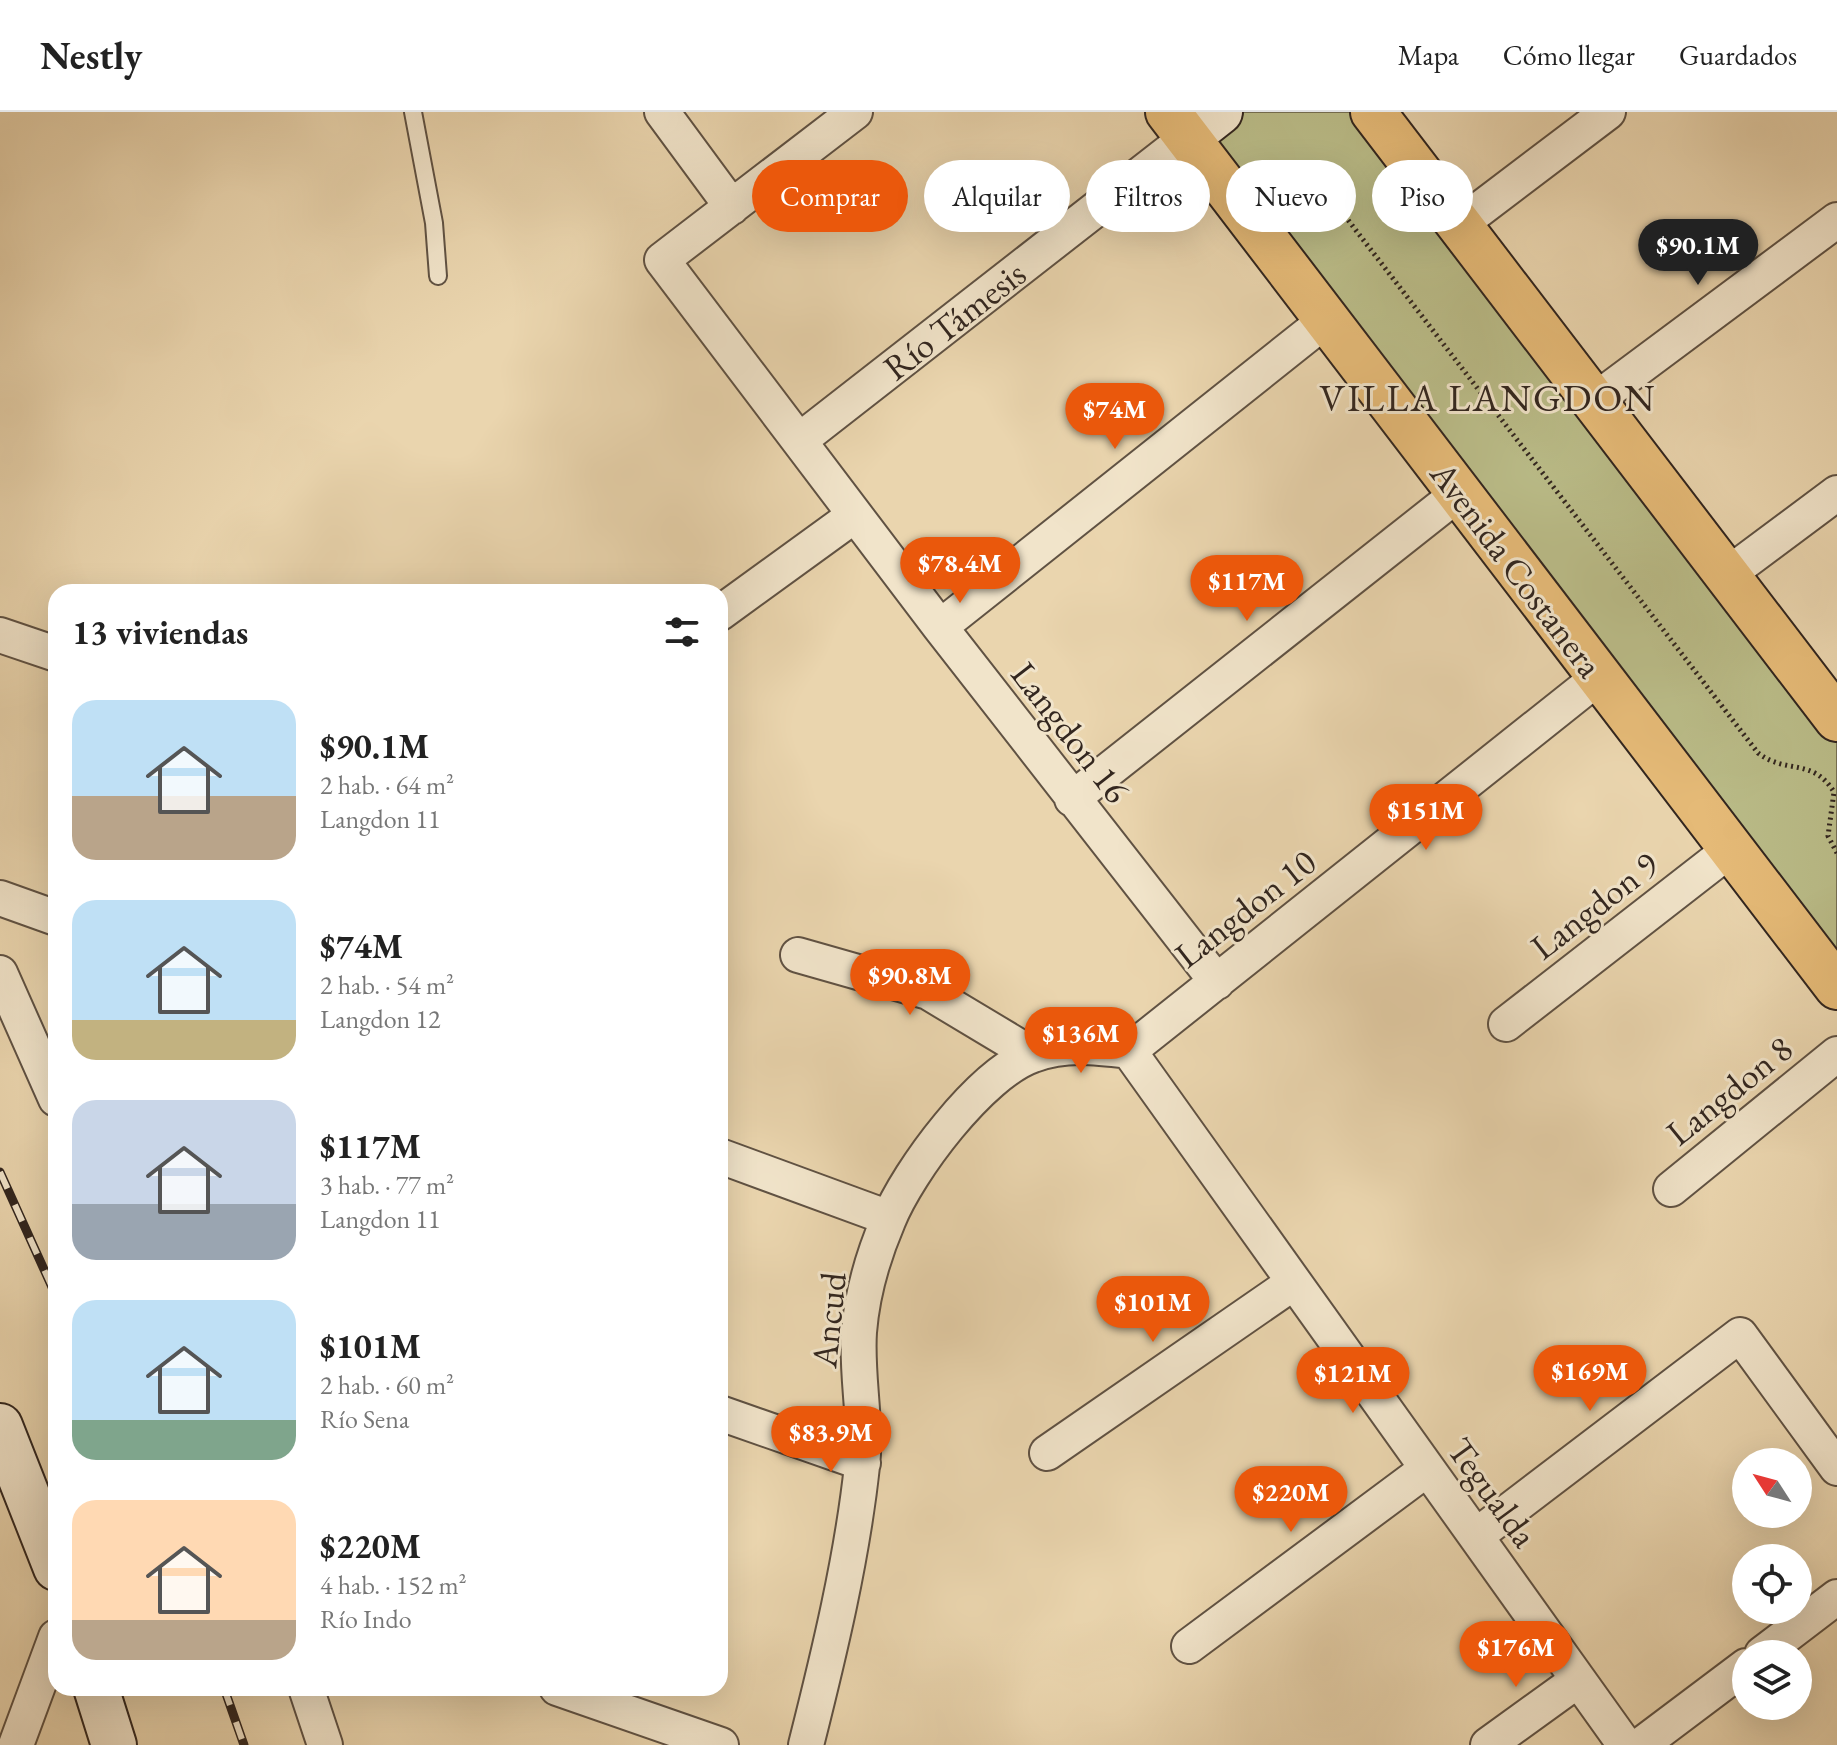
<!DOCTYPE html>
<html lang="es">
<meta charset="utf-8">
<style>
:root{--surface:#fff;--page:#f2f2f2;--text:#222;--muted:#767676;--line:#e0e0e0;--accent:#ea580c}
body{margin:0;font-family:"EB Garamond",serif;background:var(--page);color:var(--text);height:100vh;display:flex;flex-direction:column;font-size:30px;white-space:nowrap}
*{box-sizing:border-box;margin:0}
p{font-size:26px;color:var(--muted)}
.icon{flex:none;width:44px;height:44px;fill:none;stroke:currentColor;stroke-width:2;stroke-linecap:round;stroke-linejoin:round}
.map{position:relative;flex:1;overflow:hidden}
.details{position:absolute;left:48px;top:472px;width:680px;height:1112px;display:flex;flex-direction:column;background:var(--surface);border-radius:24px;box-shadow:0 8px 32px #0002}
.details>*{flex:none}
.top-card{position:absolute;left:752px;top:48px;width:760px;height:72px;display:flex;gap:16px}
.needle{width:52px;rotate:306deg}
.buttons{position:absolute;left:1732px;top:1336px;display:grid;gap:16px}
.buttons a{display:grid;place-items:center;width:80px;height:80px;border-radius:50%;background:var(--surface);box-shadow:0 8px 32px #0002;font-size:40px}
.price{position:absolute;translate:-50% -68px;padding:0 18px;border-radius:28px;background:var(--accent);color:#fff;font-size:26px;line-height:52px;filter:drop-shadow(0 2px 4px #0008)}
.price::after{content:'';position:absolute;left:50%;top:48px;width:24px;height:18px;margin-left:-12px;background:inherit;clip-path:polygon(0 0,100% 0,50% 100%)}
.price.selected{background:#222;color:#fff}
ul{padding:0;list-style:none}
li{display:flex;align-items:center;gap:24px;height:200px;padding:0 24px}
li span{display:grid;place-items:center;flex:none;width:224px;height:160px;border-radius:24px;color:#555}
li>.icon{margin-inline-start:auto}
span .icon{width:96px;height:96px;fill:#fffc;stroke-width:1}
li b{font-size:34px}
h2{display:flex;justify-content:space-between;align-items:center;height:96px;padding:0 24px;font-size:34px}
.chip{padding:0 28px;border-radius:36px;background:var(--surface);box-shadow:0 8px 32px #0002;font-size:28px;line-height:72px}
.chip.selected{background:var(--accent);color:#fff}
header{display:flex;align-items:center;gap:48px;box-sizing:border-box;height:112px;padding:0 40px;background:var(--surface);border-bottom:2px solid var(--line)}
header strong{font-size:38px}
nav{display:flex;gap:44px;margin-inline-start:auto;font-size:28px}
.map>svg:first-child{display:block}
.green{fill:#babc88;stroke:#767154;stroke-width:2}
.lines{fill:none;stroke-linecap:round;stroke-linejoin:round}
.lane-casing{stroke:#605243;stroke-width:20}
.street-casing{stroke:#605243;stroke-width:38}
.secondary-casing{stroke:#32261f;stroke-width:48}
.primary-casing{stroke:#32261f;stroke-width:48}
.path{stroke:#32261f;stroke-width:5;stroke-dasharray:2 4;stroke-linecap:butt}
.lane{stroke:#f1e4ca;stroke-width:16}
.street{stroke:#f1e4ca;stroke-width:34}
.secondary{stroke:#f1e4ca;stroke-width:44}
.primary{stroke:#e5ba77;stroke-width:44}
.rail-casing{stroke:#32261f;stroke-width:9}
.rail{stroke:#f1e4ca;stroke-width:6;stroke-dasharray:18;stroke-linecap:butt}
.labels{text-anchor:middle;stroke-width:6;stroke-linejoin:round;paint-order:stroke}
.street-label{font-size:36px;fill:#32261f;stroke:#f1e4ca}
.neighbourhood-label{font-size:38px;letter-spacing:2px;fill:#32261f;stroke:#f1e4ca}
</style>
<header>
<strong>Nestly</strong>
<nav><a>Mapa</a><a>Cómo llegar</a><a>Guardados</a></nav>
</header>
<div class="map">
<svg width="1837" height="1633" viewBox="0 0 1837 1633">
<rect width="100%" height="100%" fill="#ead5ae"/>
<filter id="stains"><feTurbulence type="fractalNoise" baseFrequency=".0025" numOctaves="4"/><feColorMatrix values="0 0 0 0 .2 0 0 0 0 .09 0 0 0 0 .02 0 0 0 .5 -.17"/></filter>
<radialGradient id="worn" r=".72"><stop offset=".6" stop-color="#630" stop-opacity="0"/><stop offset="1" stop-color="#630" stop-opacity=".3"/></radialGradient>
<path class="green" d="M1179,0H1363L1837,621V858Z"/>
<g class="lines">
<g class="lane-casing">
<path id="lane" d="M413,0L434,111L438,164"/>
</g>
<g class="street-casing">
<path id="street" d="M662,0L732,95
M855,0L662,148L940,515L1217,870
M1459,113L1608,0
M1594,289L1837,108
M800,328L1187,26
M1727,463L1837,381
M720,501L855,403
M940,515L1326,208
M0,523L56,542
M1072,687L1459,381
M0,786L56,806
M798,843L928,880L1033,943
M0,861L56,987
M1506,912L1731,737
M1129,939L1625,1633
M1129,939L1599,565
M720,1044L889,1106
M1671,1077L1837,942
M720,1301L863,1351
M1047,1341L1293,1171
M1476,1424L1740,1223L1837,1356
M1189,1534L1427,1357
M1762,1542L1837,1485
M306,1576L325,1633
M557,1576L721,1633
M16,1633L56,1525
M806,1633C829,1542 852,1447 862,1354C867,1310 856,1264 859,1220C862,1183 873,1144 888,1109C908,1059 981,961 1033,943C1065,931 1096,935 1129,939
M1488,1633L1578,1568
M1641,1633L1746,1554"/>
</g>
<g class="secondary-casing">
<path id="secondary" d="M1187,26L1220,0
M0,1314L56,1456
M96,1576L114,1633"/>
</g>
<g class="primary-casing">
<path id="primary" d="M1168,0L1837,875
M1373,0L1837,607"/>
</g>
<path class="path" d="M1280,82L1312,74L1328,82L1758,641C1787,663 1812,645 1834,680L1828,724L1837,741"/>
<use href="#lane" class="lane"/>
<use href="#street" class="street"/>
<use href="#secondary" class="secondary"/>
<use href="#primary" class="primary"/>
<g class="rail-casing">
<path id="rail" d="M0,1060L56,1184
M224,1576L244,1633"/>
</g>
<use href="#rail" class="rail"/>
</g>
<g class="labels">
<g class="street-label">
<text transform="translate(954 208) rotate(-38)" y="13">Río Támesis</text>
<text transform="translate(1517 457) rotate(53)" y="13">Avenida Costanera</text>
<text transform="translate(1071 620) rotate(52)" y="13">Langdon 16</text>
<text transform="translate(1594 793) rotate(-38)" y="13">Langdon 9</text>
<text transform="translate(1245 796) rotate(-38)" y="13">Langdon 10</text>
<text transform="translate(1729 978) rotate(-39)" y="13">Langdon 8</text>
<text transform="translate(828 1208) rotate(-84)" y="13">Ancud</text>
<text transform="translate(1493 1380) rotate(54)" y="13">Tegualda</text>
</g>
<g class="neighbourhood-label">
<text x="1488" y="299">VILLA LANGDON</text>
</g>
</g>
<rect width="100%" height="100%" filter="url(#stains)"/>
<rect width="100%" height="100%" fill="url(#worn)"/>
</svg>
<div class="buttons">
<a><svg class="needle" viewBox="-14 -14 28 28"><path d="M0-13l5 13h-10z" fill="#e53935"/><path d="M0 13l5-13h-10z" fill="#767676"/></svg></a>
<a><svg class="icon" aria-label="locate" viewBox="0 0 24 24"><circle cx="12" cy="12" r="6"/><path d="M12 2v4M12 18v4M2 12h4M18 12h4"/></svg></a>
<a><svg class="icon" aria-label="layers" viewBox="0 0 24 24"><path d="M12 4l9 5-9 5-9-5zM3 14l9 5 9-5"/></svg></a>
</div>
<b class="price selected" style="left:1698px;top:175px">$90.1M</b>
<b class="price" style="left:1115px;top:339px">$74M</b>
<b class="price" style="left:960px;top:493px">$78.4M</b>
<b class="price" style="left:1247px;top:511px">$117M</b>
<b class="price" style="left:1426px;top:740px">$151M</b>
<b class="price" style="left:910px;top:905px">$90.8M</b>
<b class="price" style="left:1081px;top:963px">$136M</b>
<b class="price" style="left:1153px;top:1232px">$101M</b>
<b class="price" style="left:1590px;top:1301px">$169M</b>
<b class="price" style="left:1353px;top:1303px">$121M</b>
<b class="price" style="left:831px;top:1362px">$83.9M</b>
<b class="price" style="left:1291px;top:1422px">$220M</b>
<b class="price" style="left:1516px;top:1577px">$176M</b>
<div class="top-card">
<a class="chip selected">Comprar</a>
<a class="chip">Alquilar</a>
<a class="chip">Filtros</a>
<a class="chip">Nuevo</a>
<a class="chip">Piso</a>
</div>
<section class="details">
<h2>13 viviendas<svg class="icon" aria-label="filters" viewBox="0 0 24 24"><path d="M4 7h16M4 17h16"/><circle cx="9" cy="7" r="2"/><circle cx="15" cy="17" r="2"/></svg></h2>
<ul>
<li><span style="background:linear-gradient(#bfe0f5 60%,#b9a48a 0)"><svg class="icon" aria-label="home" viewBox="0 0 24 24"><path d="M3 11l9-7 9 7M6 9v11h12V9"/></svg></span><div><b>$90.1M</b><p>2 hab. · 64 m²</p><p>Langdon 11</p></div></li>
<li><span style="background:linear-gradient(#bfe0f5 75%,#c2b280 0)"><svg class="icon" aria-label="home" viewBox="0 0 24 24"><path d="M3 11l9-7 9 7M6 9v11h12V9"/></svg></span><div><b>$74M</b><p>2 hab. · 54 m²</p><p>Langdon 12</p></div></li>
<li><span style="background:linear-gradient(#c9d6e8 65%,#9aa5b1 0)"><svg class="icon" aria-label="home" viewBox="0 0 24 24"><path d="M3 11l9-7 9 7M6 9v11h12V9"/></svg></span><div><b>$117M</b><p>3 hab. · 77 m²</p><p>Langdon 11</p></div></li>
<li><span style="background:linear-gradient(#bfe0f5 75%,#7fa58c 0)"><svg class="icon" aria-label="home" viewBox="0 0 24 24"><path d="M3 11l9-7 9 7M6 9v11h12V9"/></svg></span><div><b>$101M</b><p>2 hab. · 60 m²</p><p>Río Sena</p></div></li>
<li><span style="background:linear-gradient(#ffd9b3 75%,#b9a48a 0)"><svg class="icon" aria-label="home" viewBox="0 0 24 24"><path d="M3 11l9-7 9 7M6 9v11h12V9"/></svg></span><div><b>$220M</b><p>4 hab. · 152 m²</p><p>Río Indo</p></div></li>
</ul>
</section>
</div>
